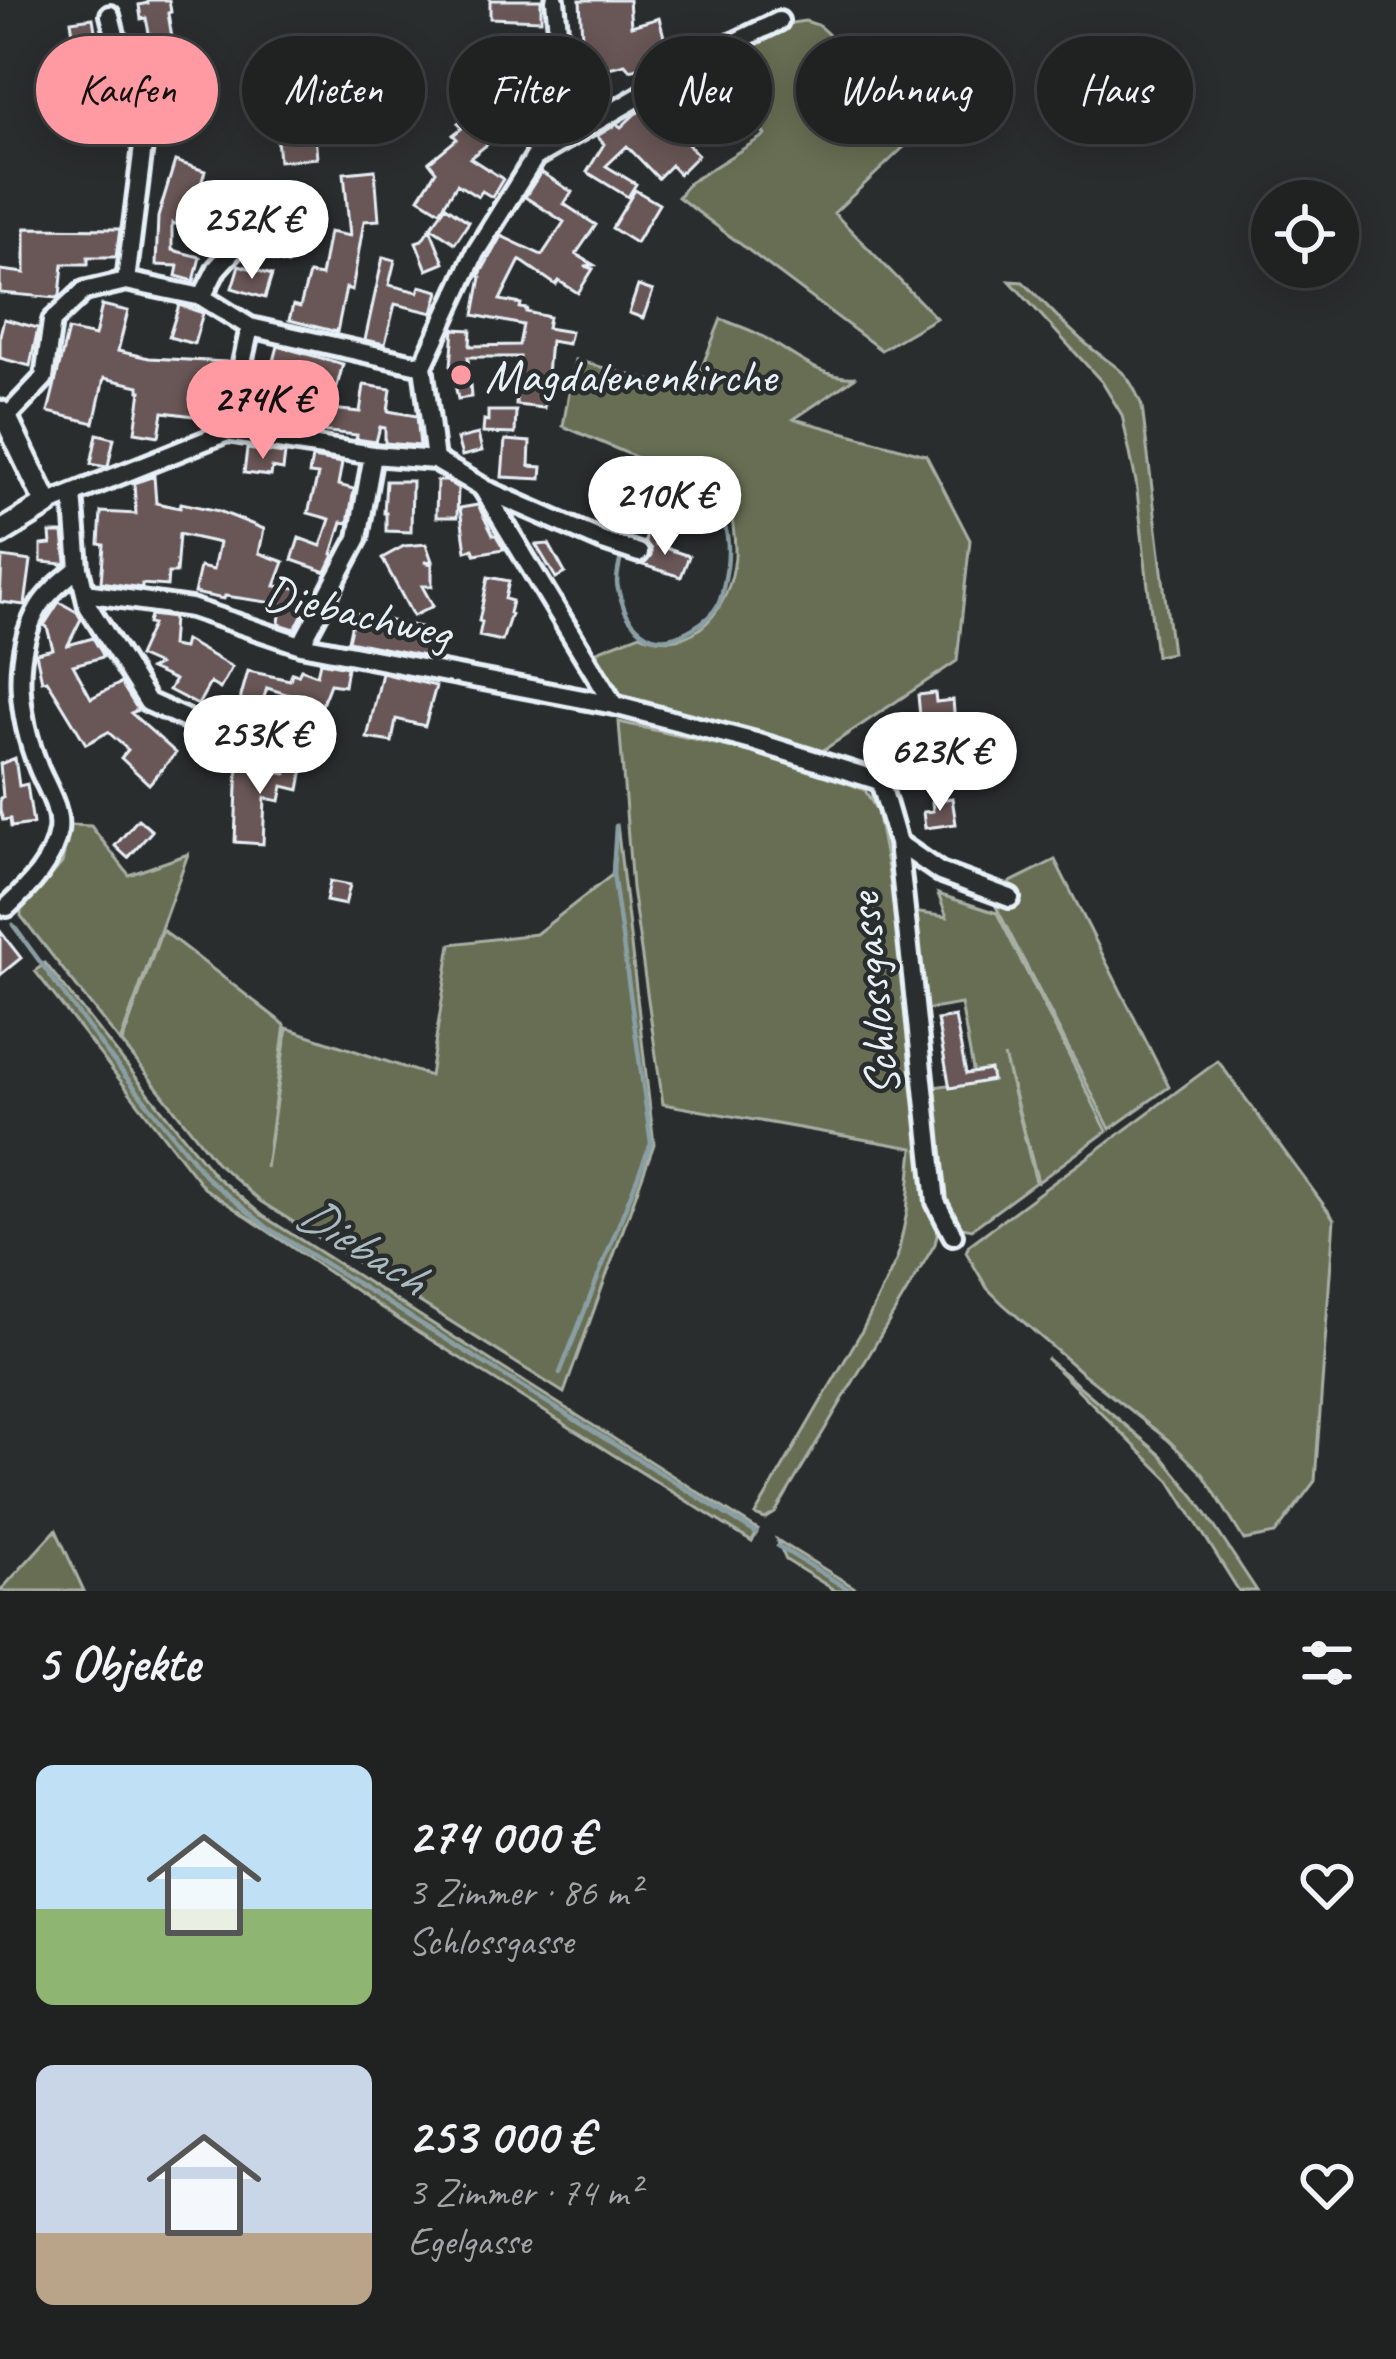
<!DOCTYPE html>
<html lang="de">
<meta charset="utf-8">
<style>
:root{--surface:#202222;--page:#2d2f2f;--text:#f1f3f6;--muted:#a2a4a5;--line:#3d3f40;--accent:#ff9aa2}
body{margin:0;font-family:Caveat,sans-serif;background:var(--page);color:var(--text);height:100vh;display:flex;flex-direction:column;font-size:45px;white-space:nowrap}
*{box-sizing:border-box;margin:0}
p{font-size:39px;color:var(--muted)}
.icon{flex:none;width:66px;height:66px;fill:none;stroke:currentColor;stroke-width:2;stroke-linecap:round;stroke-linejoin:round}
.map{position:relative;height:1591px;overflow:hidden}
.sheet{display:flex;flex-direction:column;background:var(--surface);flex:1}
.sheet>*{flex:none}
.hud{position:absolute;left:36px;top:36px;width:1326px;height:108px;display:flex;gap:24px}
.fabs{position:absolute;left:1251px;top:180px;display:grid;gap:24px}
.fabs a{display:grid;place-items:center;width:108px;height:108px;border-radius:50%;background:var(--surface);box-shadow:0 6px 30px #0003,0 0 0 3px var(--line);font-size:60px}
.price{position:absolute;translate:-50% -102px;padding:0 27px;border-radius:42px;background:#fff;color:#222;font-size:39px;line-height:78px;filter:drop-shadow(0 3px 6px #0008)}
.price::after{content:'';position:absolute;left:50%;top:72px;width:36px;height:27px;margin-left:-18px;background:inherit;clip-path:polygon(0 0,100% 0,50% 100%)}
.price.selected{background:var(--accent);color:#111}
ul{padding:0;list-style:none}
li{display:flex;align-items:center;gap:36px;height:300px;padding:0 36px}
li span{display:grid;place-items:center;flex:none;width:336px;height:240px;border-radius:18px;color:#555}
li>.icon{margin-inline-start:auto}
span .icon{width:144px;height:144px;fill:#fffc;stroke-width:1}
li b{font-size:51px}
h2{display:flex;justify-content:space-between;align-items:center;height:144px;padding:0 36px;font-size:51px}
.tag{padding:0 42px;border-radius:54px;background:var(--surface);box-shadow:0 6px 30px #0003,0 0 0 3px var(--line);font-size:42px;line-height:108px}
.tag.selected{background:var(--accent);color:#111}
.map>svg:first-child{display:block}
.green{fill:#676e53;stroke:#a8b0a6;stroke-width:3}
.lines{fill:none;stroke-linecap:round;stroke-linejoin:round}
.stream{stroke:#8a9fa5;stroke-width:4.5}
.building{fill:#695756;stroke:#e8f1f8;stroke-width:3}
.minor-casing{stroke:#e8f1f8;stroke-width:26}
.tertiary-casing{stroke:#e8f1f8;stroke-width:30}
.minor{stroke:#2a2d2e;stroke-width:16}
.tertiary{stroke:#2a2d2e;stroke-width:21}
.poi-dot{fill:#ff9aa2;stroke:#2a2d2e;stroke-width:4.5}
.labels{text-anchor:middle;stroke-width:9;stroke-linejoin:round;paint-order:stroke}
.poi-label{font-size:48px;fill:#e8f1f8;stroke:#2a2d2e;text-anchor:start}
.street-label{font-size:48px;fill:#e8f1f8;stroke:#2a2d2e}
.water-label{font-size:51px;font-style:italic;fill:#a9bbc0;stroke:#2a2d2e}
</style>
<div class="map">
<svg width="1396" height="1591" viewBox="0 0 1396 1591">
<rect width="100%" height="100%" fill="#2a2d2e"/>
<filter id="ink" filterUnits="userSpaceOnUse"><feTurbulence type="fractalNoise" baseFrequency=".00833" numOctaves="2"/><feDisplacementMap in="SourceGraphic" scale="24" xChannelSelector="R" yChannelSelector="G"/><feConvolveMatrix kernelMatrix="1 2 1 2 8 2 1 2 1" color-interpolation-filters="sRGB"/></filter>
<g filter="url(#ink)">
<path class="green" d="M805,21L818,25L828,34L907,144L834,213L936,318L881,350L678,197L689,183L765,135L715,66L723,52L792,23Z
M1010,281L1023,282C1044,302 1063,324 1085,343C1115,369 1126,365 1142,406L1172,653L1156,656L1136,482L1122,415L1102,382Z
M721,319C733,324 746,328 758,334C788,349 821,381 856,377L794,419L926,455L970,540L957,661L810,759L614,705L584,656L640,634C695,657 731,607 735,556C736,537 731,516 729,497L563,426L575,360L692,392Z
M619,722L802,764L865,790L877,811L902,944L926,1150L939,1226L935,1244L775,1513L765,1519L755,1515L863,1329L897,1259L907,1212L913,1148L663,1104L632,888Z
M617,824L654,1144L564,1393L260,1201L216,1162L122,1043L162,930L285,1025L266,1168L287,1028L430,1076L451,944L536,934L612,875Z
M70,825L91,826L129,875L188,854L120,1042L21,916V911L62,863Z
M1055,860L1169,1087L1110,1129L989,893Z
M938,894L997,913L1107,1131L1038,1182L1004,1056L1036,1182L972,1229L957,1226C936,1183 933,1135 927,1088L975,1081L961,1004L920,1011L913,912L947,917Z
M45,963L214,1175L263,1216L758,1530L752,1542L401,1321L204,1188L35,971Z
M1218,1061L1334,1219L1315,1481L1275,1534L1244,1540L1203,1474L1167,1439L1081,1372L1003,1304L987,1288L966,1252L969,1245Z
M1046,1358L1161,1455L1195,1497L1257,1591H1239L1170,1481Z
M56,1530L84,1591H0Z
M777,1540L860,1591H836L786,1560Z"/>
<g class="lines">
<path class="stream" d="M663,488C714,492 733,516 727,567C725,578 723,593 719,603C710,621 677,642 657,638C643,636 629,621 624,608C622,601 617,590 617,582C617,566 634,505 646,495C649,493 659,490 663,488Z
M13,925L107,1053L208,1179L268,1228L756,1533
M560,1373L651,1143L613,873L616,826
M778,1546L851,1591"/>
</g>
<path class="building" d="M148,0H169L171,12L168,13L173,44L181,42L185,66L166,69L162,46L152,48L146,18L141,19L139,5L148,3Z
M490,0H541V20L490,18Z
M580,0H629L631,26L659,18L670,59L630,70L625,64L568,78L566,69L572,41L582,38Z
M93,18L97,43L75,47L71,21Z
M508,38L538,43L536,59H531L524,101L454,90L459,56L504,63Z
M714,68L730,92L719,99L728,112L696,132L671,93Z
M98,86L102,114L77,115L73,90Z
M573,86L581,116L563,125L558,107L562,89Z
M482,103L504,131L470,158L503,179L492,197L482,191L478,197L457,184L440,211L419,198L436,171L429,162L457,139L453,135L462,128L458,123Z
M651,105L698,155L679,174L671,165L658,178L627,146L606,166L636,184L628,197L587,172L604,144L597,136L617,124L621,127L635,114Z
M174,111L179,139L157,143L152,115Z
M315,136L317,158L279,161L277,139Z
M175,161L205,171L202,181L225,187L226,183L239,186L221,244L210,241L212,235L172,223V250L200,257L194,281L176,276L178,266L156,265L158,217Z
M375,170L379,220L364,221L352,290L346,288L337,332L289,320L293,305L300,307L309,274L321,276L329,232L350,236L344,173Z
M541,172L572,192L564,204L596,225L576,254L594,265L585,266L593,269L578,293L559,281L556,285L520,260L500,300L521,304L520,308L527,309L526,312L549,317L547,328L571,332L568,344L550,341L544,408L516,405L520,357H468L471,397L458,399L451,366L454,329L471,330L470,346L519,345L523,325L474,315L481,277L479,276L501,236L542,255L564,222L525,197Z
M635,190L659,204L636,243L612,228Z
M257,192L320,204L315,226L296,222L287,264L266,259L268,250L279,246L283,240V234L279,226L269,224L249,229Z
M446,206L469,222L455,243L431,227Z
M25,228L120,229L116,257H88V264H63L60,296L57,298L0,293V270L25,273Z
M430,228L444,263L427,270L416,242L422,240Z
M383,257L395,260L389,285L418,292L420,286L439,291L433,313L395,304L385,344L365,340Z
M239,265L272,275L265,298L232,288Z
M638,286L653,291L643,318L629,313Z
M102,305L128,311L118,351L149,358L226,362L217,419L163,412L159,436L135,432L141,391H139V386L104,378L94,423L48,412L68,330L95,336Z
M179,305L203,313L194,344L169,337Z
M4,319L38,328L30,366L0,358V335Z
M278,346L343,364L331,409L360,412L364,385L391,389L388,411L417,416L420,446L385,443V428L380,427L376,442L356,439L357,435L301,429L302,421L277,417L276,425L243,421L247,400L254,401L255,394L265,395Z
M488,411H516L515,434L483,433L484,420L488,421Z
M97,434L114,438L108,466L106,467L91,464Z
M478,434L482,451L462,456L457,439Z
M505,440L530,442L529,466L542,467L541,479L502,477Z
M247,449L285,454L283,470L272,468L271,476L244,473Z
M312,458L342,463L338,485L354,489L348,523L342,522L332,554L334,555L326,572L292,560L299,538L321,546L330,519L308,513L318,475L309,474Z
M154,476L156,503L180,508L181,503L219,511L264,529L259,553L284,562L275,586L308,589L305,610L295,629L279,624L281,604L225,596L224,599L194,593L200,567L213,570L219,543L179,534L176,573H168L167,586L142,584V588L101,582L104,545L99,544L101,512L136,514L134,483Z
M386,481H412L411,532L386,531V513H384Z
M437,481H446L458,488L457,517H436Z
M478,505L493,535H496L504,549L475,554L473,549L466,551L460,508Z
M50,533H63L66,562L63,564L41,562V545L51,544Z
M647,533L659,537L656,545L689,556L681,577L643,565L651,556V549L645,542Z
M426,544L432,561L424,562L432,564V586H422L433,606L413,616L382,558L404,546Z
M549,544L565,573L556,578L536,545Z
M2,557L31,561L25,605L0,602Z
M488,577L509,581L505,599L512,601L509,613L511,614L502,641L479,636L482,622L479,621Z
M59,602L77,612L81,619L68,645L93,638L102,653L103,657L73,665L91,698L121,683L138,710L131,713L176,753L149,784L121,758L128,750L108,732L86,744L47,680L42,681L36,653L53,649L47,627L44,625Z
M354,613L424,628L421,639L427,640L424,656L348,641Z
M150,615L173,618L171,646L183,648L185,640L232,667L220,689L210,683L198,705L169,690L175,680L150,669L158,665L138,656L152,625L148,624Z
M320,662L347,667L344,686L330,684L318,715L327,716L321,752L291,745L299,698L267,688L258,716L240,711L241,696L248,671L290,680L292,673L298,675L301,669L317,675Z
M382,673L436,686L425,726L396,719L392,742L367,738Z
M935,693L936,702L953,700L955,724L921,727L918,695Z
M199,739L221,749L211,767L190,754Z
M15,758L19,786L27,784L33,824L11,827L10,819L3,820L0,811V798L3,797L0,764Z
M238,758L255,764V769L286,774L288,762L304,763L299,790L283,786L280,801L265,798L263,844L235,842Z
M952,798L956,824L925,828L923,812L933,811L932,801Z
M138,819L152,831L128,858L115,846Z
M330,881L350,885L345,905L326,901Z
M0,931L21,958L0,975Z
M955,1017L966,1074L990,1070L992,1080L950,1088L937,1020Z"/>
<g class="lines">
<g class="minor-casing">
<path id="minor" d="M110,15L143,146L126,281
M535,157L559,40L555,0
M202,297L217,268L238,245L271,236
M6,418L44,378L52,321L84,291L126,281L202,297L250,327L423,366
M227,432L250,327
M435,460L423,366L475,253L535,157L723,48L779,21
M482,488L603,541L639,553
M73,494L79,568L88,606L148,702L266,755
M47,504L227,432L373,455L435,460L482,487L614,705L756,742L880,781L898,843L936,1202L953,1235
M85,593L191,608L301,645L614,705
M301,645L358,538L373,455
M898,843L940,872L1010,898
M7,907C30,886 53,862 58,831C61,809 47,788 39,769C19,719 10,656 39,607C49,591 64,579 79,568"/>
</g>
<g class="tertiary-casing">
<path id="tertiary" d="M0,412L6,418L47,504L0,533"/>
</g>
<use href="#minor" class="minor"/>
<use href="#tertiary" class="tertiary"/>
</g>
</g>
<circle class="poi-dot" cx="461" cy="375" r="12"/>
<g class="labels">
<g class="poi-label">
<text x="485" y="392">Magdalenenkirche</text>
</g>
<g class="street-label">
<text transform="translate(358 611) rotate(13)" y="17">Diebachweg</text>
<text transform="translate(872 995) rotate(-96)" y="17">Schlossgasse</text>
</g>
<g class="water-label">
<text transform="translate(363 1244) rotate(32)" y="18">Diebach</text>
</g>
</g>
</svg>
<div class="fabs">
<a><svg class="icon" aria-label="locate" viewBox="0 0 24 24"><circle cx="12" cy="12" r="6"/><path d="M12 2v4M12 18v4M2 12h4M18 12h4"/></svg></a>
</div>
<b class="price" style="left:252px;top:282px">252K €</b>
<b class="price selected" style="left:263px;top:462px">274K €</b>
<b class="price" style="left:665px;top:558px">210K €</b>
<b class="price" style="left:260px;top:797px">253K €</b>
<b class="price" style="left:940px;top:814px">623K €</b>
<div class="hud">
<a class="tag selected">Kaufen</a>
<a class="tag">Mieten</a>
<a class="tag">Filter</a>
<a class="tag">Neu</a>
<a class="tag">Wohnung</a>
<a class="tag">Haus</a>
</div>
</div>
<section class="sheet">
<h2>5 Objekte<svg class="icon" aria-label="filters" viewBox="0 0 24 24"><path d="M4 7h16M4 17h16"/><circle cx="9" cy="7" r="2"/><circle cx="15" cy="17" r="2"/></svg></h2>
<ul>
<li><span style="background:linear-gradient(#bfe0f5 60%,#8fb573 0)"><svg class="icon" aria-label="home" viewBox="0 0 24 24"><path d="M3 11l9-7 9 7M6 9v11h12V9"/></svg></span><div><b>274 000 €</b><p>3 Zimmer · 86 m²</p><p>Schlossgasse</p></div><svg class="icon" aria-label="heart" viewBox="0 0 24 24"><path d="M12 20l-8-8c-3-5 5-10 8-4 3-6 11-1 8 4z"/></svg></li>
<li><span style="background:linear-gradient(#c9d6e8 70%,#b9a48a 0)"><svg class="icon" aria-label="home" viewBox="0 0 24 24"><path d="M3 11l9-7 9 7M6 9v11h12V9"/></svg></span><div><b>253 000 €</b><p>3 Zimmer · 74 m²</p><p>Egelgasse</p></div><svg class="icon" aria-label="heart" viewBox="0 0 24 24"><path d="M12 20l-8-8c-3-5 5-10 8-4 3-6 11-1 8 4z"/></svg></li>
</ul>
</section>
